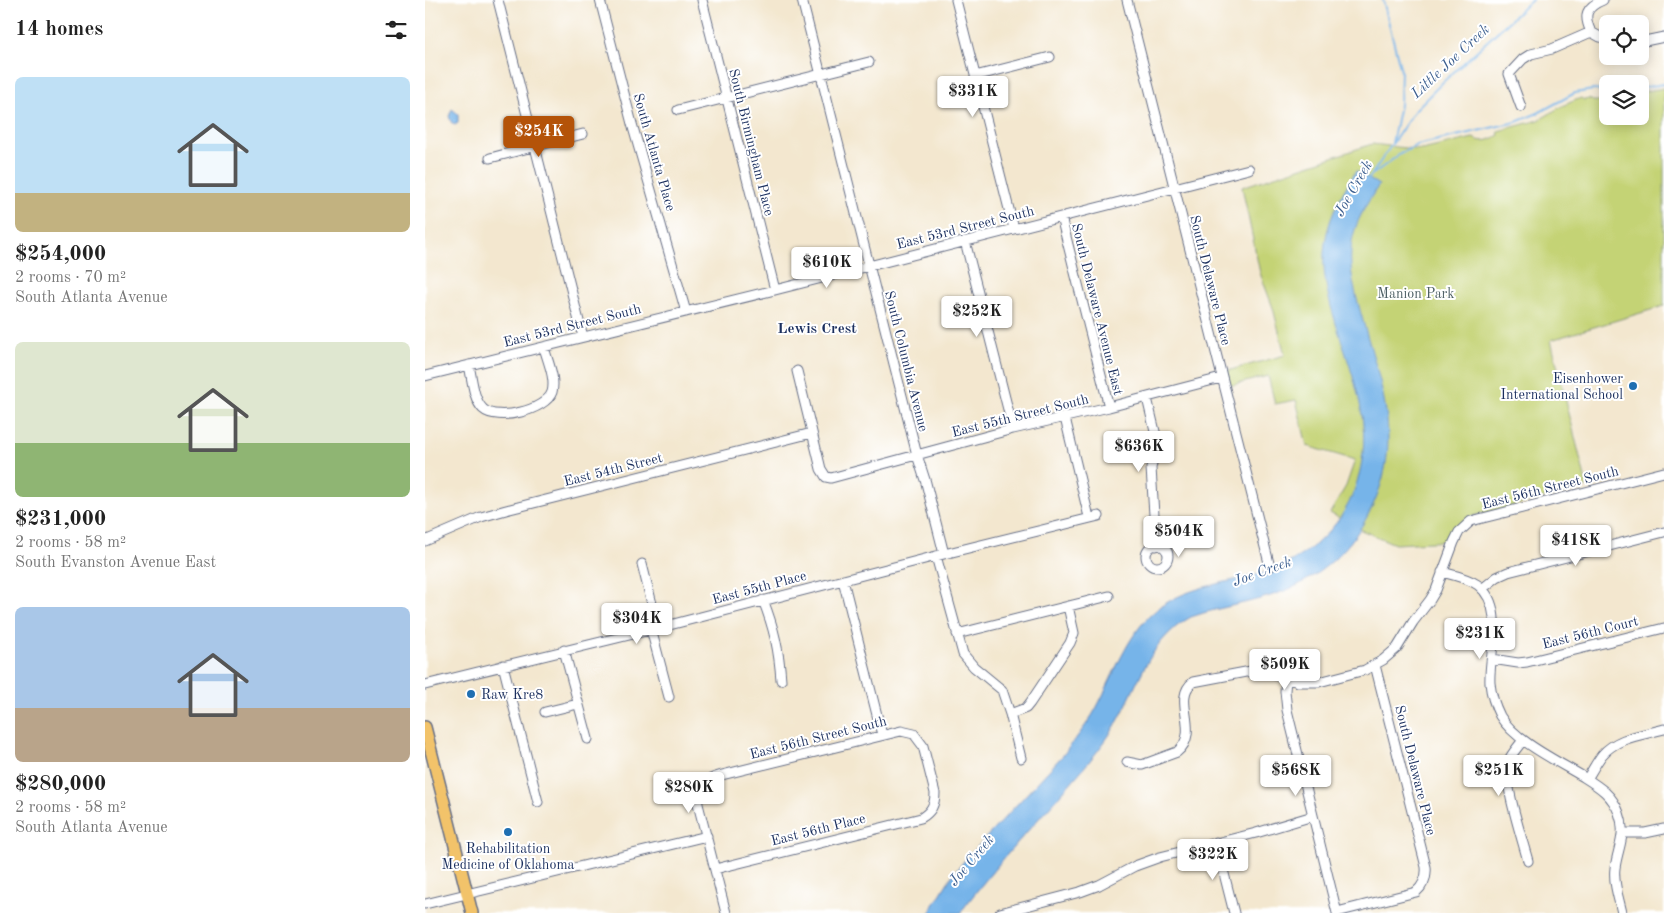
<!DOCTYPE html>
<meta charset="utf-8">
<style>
:root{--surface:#fff;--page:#f6f6f6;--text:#222;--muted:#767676;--accent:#b45309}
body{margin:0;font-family:"Old Standard TT",serif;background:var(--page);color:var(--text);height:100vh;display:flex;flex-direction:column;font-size:19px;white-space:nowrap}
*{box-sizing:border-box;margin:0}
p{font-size:16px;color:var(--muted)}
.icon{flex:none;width:28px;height:28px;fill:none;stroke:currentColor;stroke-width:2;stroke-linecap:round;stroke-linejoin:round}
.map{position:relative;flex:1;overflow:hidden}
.side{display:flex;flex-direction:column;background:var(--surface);width:425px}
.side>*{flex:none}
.controls{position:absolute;left:1174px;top:15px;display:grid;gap:10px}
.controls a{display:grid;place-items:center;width:50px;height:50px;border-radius:8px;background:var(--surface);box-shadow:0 2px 12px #0003;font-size:25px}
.price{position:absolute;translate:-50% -42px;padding:0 11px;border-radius:5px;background:#fff;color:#222;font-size:16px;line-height:32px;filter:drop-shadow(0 1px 2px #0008)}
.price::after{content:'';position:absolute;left:50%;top:30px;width:15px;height:11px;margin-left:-8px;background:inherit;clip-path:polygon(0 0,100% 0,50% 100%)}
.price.on{background:var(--accent);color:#fff}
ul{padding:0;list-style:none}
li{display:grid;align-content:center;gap:10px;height:265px;padding:0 15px}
li span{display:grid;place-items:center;height:155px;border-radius:8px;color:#555}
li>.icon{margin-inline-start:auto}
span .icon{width:90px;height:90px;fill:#fffc;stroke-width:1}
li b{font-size:21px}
h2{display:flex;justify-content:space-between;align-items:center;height:60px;padding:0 15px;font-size:21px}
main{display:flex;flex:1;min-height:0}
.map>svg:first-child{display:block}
.green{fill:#c4d375;stroke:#70816a}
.water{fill:#76b4e9;stroke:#4872a4}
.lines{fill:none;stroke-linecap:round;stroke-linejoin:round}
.stream{stroke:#76b4e9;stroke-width:2}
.minor-casing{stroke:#676f86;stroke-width:11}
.major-casing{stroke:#676f86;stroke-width:14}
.minor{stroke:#fff;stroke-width:9}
.major{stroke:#f2c36a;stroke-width:11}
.poi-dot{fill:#1f6fb2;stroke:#fff;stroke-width:2}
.labels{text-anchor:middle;stroke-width:4;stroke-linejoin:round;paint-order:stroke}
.street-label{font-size:14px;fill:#1b2f5e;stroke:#fff}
.park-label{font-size:14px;fill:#4e6065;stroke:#fff}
.poi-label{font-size:14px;fill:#1b2f5e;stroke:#fff;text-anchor:end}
.water-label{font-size:15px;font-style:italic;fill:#3b5e8f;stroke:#fff}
.neighbourhood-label{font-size:15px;font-weight:bold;fill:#1b2f5e;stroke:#fff}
</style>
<main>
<section class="side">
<h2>14 homes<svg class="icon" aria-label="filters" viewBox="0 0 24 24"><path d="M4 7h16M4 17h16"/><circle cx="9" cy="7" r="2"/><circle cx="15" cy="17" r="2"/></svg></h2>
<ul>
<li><span style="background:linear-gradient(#bfe0f5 75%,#c2b280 0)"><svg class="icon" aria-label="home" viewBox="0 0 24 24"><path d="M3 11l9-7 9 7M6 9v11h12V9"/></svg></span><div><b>$254,000</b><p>2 rooms · 70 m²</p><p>South Atlanta Avenue</p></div></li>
<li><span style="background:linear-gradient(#dfe7d0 65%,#8fb573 0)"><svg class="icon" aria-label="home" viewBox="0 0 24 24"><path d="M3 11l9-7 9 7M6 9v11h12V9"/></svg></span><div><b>$231,000</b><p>2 rooms · 58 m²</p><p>South Evanston Avenue East</p></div></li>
<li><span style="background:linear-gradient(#a9c7e8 65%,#b9a48a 0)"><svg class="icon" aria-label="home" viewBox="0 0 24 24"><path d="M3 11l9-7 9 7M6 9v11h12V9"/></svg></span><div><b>$280,000</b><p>2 rooms · 58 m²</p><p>South Atlanta Avenue</p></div></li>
</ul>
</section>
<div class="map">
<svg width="1239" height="913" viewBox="0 0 1239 913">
<rect width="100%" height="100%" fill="#fff"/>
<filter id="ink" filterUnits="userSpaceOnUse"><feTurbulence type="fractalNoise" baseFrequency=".02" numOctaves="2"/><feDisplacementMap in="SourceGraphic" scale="10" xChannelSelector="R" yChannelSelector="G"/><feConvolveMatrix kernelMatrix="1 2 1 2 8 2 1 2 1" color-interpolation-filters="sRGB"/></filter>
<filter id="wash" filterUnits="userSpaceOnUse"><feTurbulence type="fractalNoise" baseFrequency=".0096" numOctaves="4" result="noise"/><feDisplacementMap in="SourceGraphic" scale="20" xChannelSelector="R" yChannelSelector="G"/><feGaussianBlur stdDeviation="1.12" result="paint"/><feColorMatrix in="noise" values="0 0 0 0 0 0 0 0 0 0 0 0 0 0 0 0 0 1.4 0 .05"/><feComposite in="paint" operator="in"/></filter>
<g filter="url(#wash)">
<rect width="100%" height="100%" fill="#f3e7cf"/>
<path class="green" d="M1239,88V306L1126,340L1162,486L1160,488L1048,516L1037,523L1025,541L970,544L936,530L905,513L921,486L930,460L882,446L871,400L850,404L843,376L805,386L802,371L860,355L848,308L835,273L817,187L947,144L997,150L1048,138C1058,143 1064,141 1074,135L1073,131L1114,120L1139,105L1156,98L1159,100L1164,99L1168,101H1182V116H1215V92Z"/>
<path class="water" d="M27,109L33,114V123L30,125L26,122L24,116Z
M931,171L954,185C941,205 927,226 926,251C924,274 932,298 938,321C958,391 980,446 943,515C927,546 902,570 871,586C838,602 800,605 766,617C725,639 714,683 693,721C676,751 651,776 629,802C596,838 564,874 535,913H504L526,877L540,860L639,754C652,737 666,720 675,701C692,668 704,630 735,607C766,585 804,583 838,573C876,562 912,532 927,496C954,429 928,381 909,317C902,293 896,268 900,243C904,216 917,193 931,171Z"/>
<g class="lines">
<path class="stream" d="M958,0L976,71L975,105L967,143
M1215,88L1239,84
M948,174L975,154L992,145L1091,122L1113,113L1150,93L1168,90L1182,91
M943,180L990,110L1019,81L1107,0"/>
</g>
</g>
<g filter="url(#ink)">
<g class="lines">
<g class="minor-casing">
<path id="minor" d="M73,0L158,337
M175,0L207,124L261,312
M277,0L350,290
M377,0L492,455L501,483L519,554
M531,0L589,229
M702,0L845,567
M1178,0C1161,7 1158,15 1166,32L1175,37L1182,39
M1215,42L1239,37
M550,76L625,57
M1096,107L1084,74L1098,59L1106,54L1127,49L1166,32
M253,110L444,62
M65,158L158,134
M636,217L684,407
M540,241L588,429
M44,365C47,378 48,399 58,409C72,422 121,410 127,392C131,378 122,360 119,347
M372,371L396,469L401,477L406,478L588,429L684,407L796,378
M0,376L350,290L824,169
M722,398L732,440L726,468L731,546
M640,418L663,513
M0,541L56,517L81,510L387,433
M721 556a11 11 0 1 1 22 0a11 11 0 1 1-22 0Z
M511,556L538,654L549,667L577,690L585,714L596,758
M217,564L233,628
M1017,572C1029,575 1043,578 1053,585C1082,608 1063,654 1065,683C1066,694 1070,706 1075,716C1090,741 1132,761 1157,776C1173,786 1187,794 1194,813C1202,834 1193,847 1190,868C1188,883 1194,899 1197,913
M418,580L457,735
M1057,589L1072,577L1083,572L1239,532
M338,600C349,628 354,650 356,680
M226,629L244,697
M532,634L684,596
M139,650L163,739
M1067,659L1093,663L1102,662L1239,628
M78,665L113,802
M861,679L860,691L862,710L912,913
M0,685L233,628L519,554L674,516
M120,712L153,704
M585,714L601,708L605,703L645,643L649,633L643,606
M1098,740C1093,747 1086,754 1083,762C1078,782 1097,838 1103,861
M702,762L717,765L752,752C777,732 746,699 768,682L826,671L843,673L873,682H894L940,670L958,660L972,648L988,622L1005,600L1011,590L1029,542L1034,532L1046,521L1239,472
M1162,779C1167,771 1171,763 1177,755C1192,737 1218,735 1239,729
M1198,833H1220L1239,829
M791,842L809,913
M290,869L496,818C506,812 510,805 510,793L498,746L489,734L476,731L297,775C281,779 271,786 273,804L301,913
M0,904L282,836
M912,912L991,892C999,885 1002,877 1001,867L950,665
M575,913L655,892L674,885L710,866L735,857L831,833L888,816"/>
</g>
<g class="major-casing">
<path id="major" d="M0,727L47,913"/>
</g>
<use href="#minor" class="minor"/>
<use href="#major" class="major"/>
</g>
</g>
<g class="poi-dot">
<circle cx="1208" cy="386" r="5"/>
<circle cx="46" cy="694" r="5"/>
<circle cx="83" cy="832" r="5"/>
</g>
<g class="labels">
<g class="street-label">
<text transform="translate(327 142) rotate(76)" y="5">South Birmingham Place</text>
<text transform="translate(230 152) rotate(74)" y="5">South Atlanta Place</text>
<text transform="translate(540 227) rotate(-14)" y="5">East 53rd Street South</text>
<text transform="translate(786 280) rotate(76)" y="5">South Delaware Place</text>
<text transform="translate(673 309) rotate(76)" y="5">South Delaware Avenue East</text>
<text transform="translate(147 325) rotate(-14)" y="5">East 53rd Street South</text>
<text transform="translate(482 361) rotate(76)" y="5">South Columbia Avenue</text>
<text transform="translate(595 415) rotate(-14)" y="5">East 55th Street South</text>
<text transform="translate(188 469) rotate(-14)" y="5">East 54th Street</text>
<text transform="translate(1125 487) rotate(-14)" y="5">East 56th Street South</text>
<text transform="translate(334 587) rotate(-15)" y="5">East 55th Place</text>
<text transform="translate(1165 632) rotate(-14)" y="5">East 56th Court</text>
<text transform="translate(393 737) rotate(-14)" y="5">East 56th Street South</text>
<text transform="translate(991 770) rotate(76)" y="5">South Delaware Place</text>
<text transform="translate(393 829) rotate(-14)" y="5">East 56th Place</text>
</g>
<g class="park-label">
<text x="991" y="298">Manion Park</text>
</g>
<g class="poi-label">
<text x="1198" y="383">Eisenhower<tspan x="1198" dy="16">International School</tspan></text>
<text x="56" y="699" text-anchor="start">Raw Kre8</text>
<text x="83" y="853" text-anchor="middle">Rehabilitation<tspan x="83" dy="16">Medicine of Oklahoma</tspan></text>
</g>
<g class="water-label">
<text transform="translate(1025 61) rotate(-43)" y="5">Little Joe Creek</text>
<text transform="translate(928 188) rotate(-60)" y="5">Joe Creek</text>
<text transform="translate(837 571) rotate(-20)" y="5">Joe Creek</text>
<text transform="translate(546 860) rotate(-50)" y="5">Joe Creek</text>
</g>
<g class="neighbourhood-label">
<text x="392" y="333">Lewis Crest</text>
</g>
</g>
</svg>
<div class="controls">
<a><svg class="icon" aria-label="locate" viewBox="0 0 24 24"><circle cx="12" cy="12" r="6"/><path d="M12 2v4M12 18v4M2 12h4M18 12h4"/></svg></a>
<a><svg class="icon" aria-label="layers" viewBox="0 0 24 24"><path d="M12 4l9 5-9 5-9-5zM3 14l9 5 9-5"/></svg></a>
</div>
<b class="price" style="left:548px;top:118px">$331K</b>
<b class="price on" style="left:114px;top:158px">$254K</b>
<b class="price" style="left:402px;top:289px">$610K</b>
<b class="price" style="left:552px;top:338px">$252K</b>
<b class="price" style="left:714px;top:473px">$636K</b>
<b class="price" style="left:754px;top:558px">$504K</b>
<b class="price" style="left:1151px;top:567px">$418K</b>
<b class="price" style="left:212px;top:645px">$304K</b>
<b class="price" style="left:1055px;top:660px">$231K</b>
<b class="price" style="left:860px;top:691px">$509K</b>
<b class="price" style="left:871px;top:797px">$568K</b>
<b class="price" style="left:1074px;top:797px">$251K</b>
<b class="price" style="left:264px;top:814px">$280K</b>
<b class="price" style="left:788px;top:881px">$322K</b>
</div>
</main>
